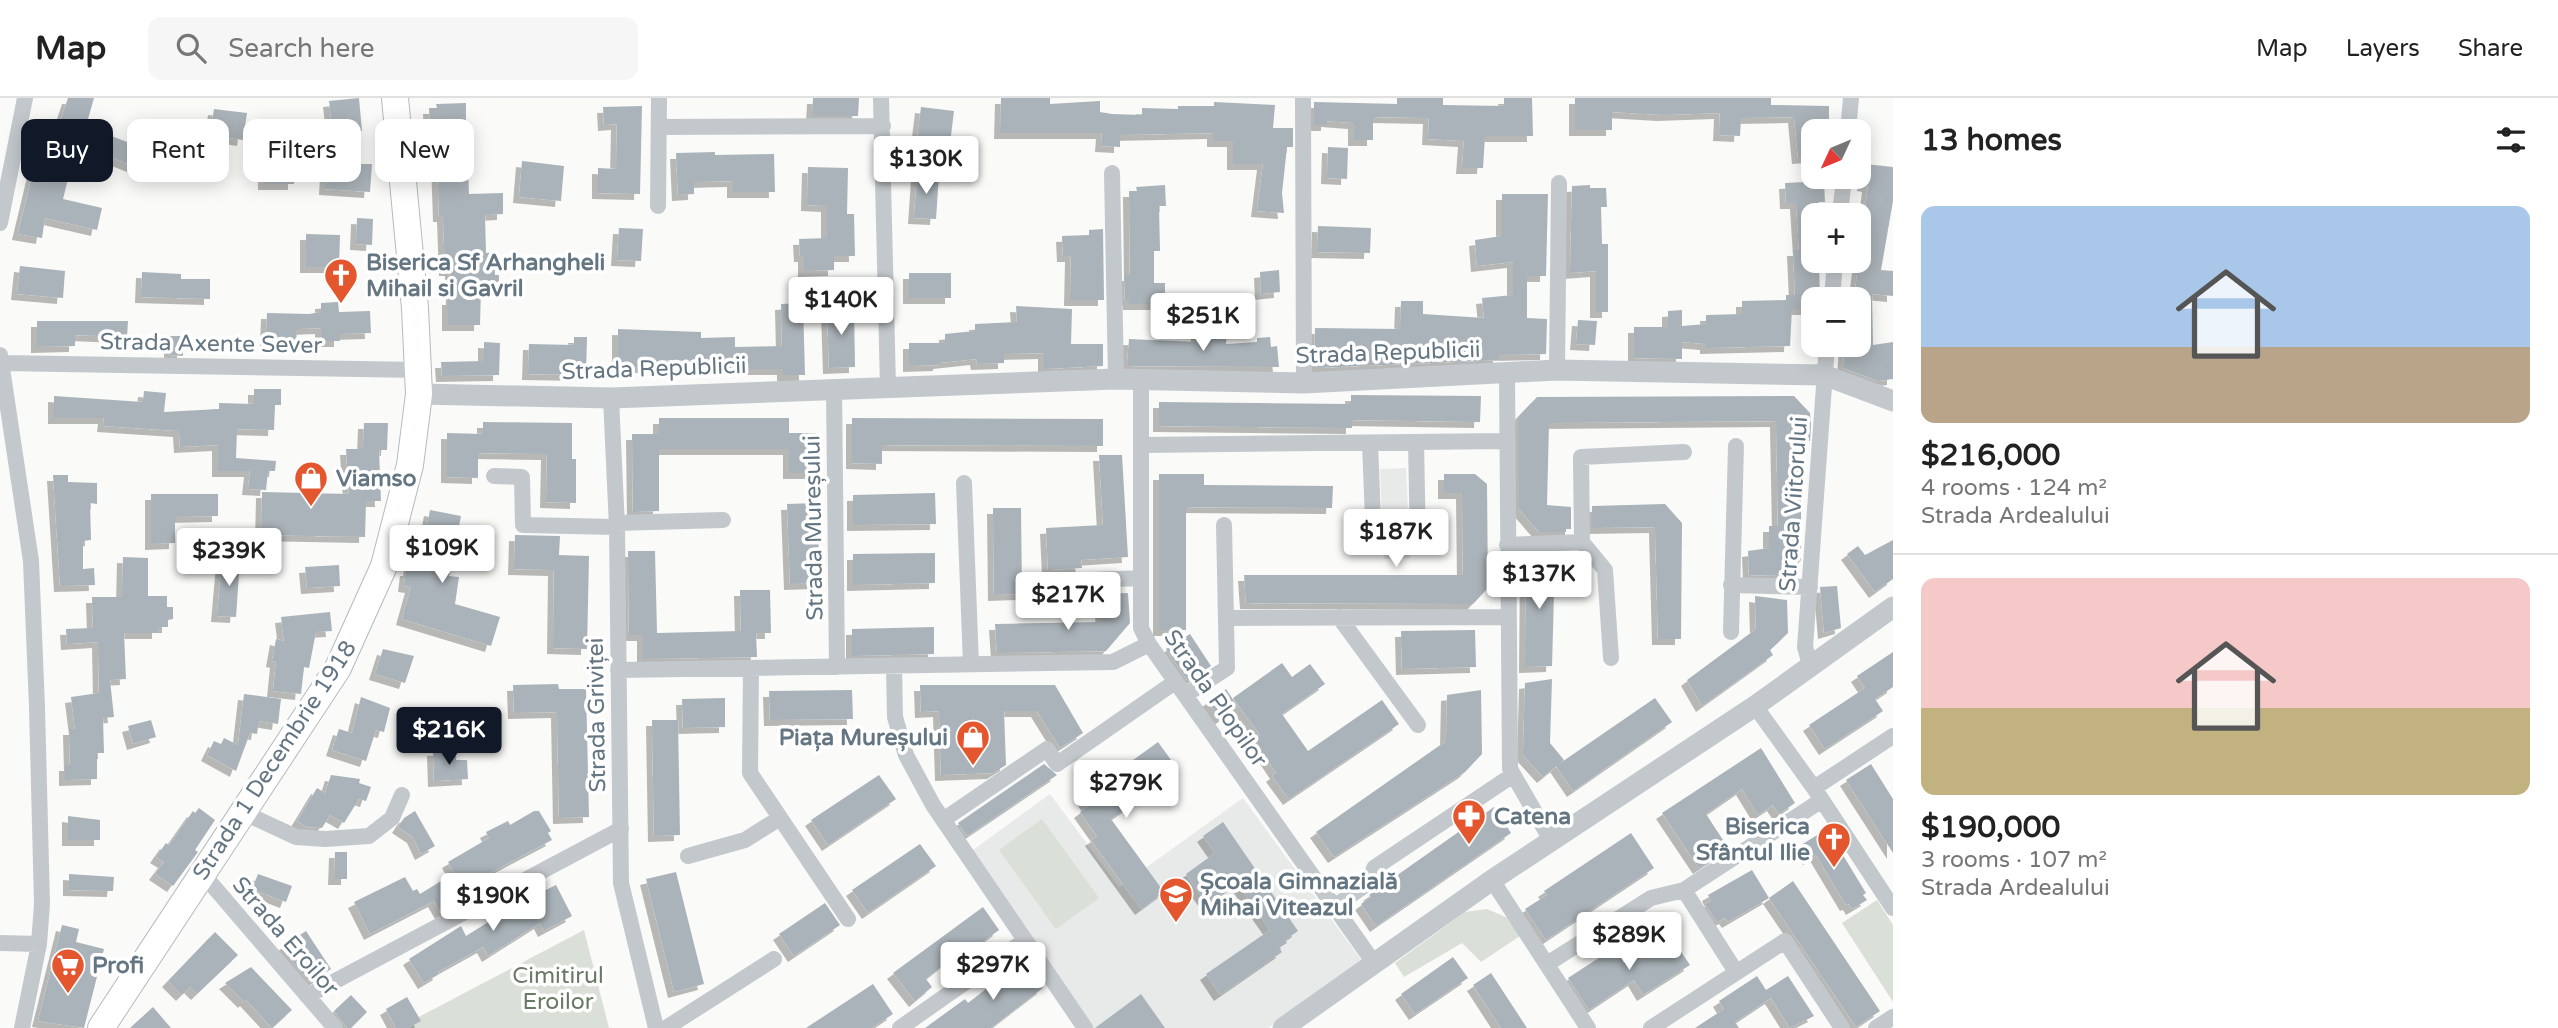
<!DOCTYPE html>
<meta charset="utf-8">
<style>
:root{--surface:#fff;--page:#f6f6f6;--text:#222;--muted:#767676;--line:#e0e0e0;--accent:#111827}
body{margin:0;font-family:"Varela Round",sans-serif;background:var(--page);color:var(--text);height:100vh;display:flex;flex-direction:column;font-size:26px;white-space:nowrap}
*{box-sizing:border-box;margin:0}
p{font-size:23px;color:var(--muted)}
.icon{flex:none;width:38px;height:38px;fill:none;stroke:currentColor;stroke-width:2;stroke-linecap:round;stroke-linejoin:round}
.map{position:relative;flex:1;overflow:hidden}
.panel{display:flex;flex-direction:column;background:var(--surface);width:665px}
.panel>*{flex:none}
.top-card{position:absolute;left:21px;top:21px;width:665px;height:63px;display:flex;gap:14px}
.needle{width:46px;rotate:226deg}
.tools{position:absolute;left:1801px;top:21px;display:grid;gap:14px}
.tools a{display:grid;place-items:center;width:70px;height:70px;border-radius:14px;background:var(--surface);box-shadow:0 4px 18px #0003;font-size:35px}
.price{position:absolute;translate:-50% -60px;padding:0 16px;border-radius:7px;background:#fff;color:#222;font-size:23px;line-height:46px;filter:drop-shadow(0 2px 4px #0008)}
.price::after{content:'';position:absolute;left:50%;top:42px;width:21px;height:16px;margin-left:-10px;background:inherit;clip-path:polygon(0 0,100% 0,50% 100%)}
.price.current{background:var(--accent);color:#fff}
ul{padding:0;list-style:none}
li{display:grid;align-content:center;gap:14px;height:371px;padding:0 28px}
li+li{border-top:2px solid var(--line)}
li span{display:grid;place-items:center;height:217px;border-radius:14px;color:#555}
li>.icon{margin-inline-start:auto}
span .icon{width:126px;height:126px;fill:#fffc;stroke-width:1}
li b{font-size:30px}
h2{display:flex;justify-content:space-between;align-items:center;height:84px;padding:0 28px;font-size:30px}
.chip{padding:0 24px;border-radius:14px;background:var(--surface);box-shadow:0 4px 18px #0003;font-size:24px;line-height:63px}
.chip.current{background:var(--accent);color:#fff}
header{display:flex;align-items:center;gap:42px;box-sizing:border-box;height:98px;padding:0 35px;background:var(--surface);border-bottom:2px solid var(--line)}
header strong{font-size:33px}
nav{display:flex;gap:38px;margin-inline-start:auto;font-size:24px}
.search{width:490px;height:63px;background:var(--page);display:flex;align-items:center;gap:18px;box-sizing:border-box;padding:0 24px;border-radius:14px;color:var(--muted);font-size:26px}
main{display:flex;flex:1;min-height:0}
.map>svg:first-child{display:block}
.built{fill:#e8e9e9}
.green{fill:#dadfd7}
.building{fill:#aab3b9;filter:url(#shadow)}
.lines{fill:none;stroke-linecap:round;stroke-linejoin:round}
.primary-casing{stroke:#b5babe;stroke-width:28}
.minor{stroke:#c3c8cc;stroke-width:16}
.tertiary{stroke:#c3c8cc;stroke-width:21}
.primary{stroke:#fff;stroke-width:26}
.labels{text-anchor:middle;stroke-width:7;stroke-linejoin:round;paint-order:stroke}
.poi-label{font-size:23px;font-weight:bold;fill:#657683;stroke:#fff;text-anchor:start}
.street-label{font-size:23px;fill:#657683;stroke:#fff}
.park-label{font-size:23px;fill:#687a64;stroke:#fff}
</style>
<header>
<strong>Map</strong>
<div class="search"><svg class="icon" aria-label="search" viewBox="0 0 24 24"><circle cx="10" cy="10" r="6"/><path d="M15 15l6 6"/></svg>Search here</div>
<nav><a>Map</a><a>Layers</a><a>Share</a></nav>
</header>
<main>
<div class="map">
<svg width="1893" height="930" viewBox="0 0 1893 930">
<defs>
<filter id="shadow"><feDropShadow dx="-6" dy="6" stdDeviation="0" flood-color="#0004"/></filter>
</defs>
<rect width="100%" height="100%" fill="#fafaf8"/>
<path class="built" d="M1406,370L1410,460L1384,461L1380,371Z
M1050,696L1119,789L1243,700L1362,863L1268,930H1091L966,757Z"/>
<path class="green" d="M1042,721L1099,800L1056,831L999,752Z
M1877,802L1893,827V904L1842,825Z
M1487,811L1508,820L1520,838L1481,864L1462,845L1404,879L1395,865L1465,814Z
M584,832L609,930H398Z"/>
<path class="building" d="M68,0H94L88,21L104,26L101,34L140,49L133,68L100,55L101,51L56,36Z
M359,0L362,33L333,36L329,3Z
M813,0H859L858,18H812Z
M1001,0H1050V6L1100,3V14L1112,16L1142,17V10L1178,11V8H1214V4L1275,7L1273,30H1293V49H1287L1282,95L1284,115L1257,113L1263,66H1233V43H1213V35L1120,37V49L1101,48L1102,35H1000Z
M1397,0H1443V7L1504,8V0H1532L1533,38H1485L1483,70H1462L1464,43L1428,41L1429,20L1377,19L1373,21V42H1354V25L1327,23V27H1314V4L1397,6Z
M1575,0H1771V7L1829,8V33H1813V59L1798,60L1794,19L1741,20L1740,38L1719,37L1720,15L1663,17L1612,14V32H1575Z
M466,5V27H457L458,69L468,68L469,96L503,95V116L485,117L486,155L494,154L495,177H499V189L481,190L480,227H448V201H452L451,172H445L443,118H439L436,28H430L429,10H437L436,6Z
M642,8L640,96L598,95V70L616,71L617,26L604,27L603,9Z
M921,9L954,13L949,54L916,49Z
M214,11L247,15L243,42L210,37Z
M264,39H298V70H294V86H264Z
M1328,49L1348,50L1347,81L1327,80Z
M715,54V57L774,56L775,94H733V83L694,84V96L678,97L676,55Z
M522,63L564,68L561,103L519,99Z
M35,65L70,73L63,101L102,110L97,132L45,120L42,140L18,136Z
M360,66H372L370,94L325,91L326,73L349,74V69L359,70Z
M1865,66L1893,69V103L1881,172L1893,173V198L1872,196L1873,247L1893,244V281L1878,283L1843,270L1845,247H1858V194L1855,193L1868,88L1863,87Z
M808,69L848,70L847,116H854L855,158H834V172L804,173V158H800L799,141L827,140V108L807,107Z
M917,76L939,77L936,121L914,120Z
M1824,83L1825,104H1818L1819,117H1813V163H1819L1820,201H1813V211H1792L1790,248L1706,250V246L1682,244V261L1634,260V229H1668V213L1682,212V228L1706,226V217L1742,216V203L1786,202V197H1795L1793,152H1799L1796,105H1786L1785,85Z
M1165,87L1166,108H1159L1160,153H1154V185H1165V206H1129V202H1125L1124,177H1130L1129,93H1137L1136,89Z
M1590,87V90H1606L1607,109H1601L1602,146H1608V214H1596V173L1570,175L1572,88Z
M1502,96H1548L1546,178H1527V220L1547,221L1546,256L1499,257V262L1314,270L1315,230L1400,231L1401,203H1423V216L1484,220L1482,200L1513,197V164L1477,168L1475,142L1502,138Z
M357,120L373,121L372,147L356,146Z
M1318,128L1371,130L1370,155L1317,154Z
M619,130L643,131L641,163L617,162Z
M1103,131L1104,202H1070L1071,158H1063L1062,138L1089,137V132Z
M306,136L340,137L339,169H306Z
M20,168L65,173L63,200L17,196Z
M1279,172L1280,194L1261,196L1260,174Z
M142,174L181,176V181H210V201L141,199Z
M909,175H951V200H909Z
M338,204L339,214L370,213L371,235L340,236V243H321V230L297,231L296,244L266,242L267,215L309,216L321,214V205Z
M803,205L805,277H783V271H712V263L659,262V269H618V231L701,234V240L735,239V249L782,248L781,206Z
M1016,208L1072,211L1071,246H1103V268L1044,271V255L1004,256V265L977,266L976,261L939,265V267L909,268V245H945V236L975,233V226L1017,224Z
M827,209H854L855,269L829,270Z
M1578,222L1597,223L1595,247L1576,246Z
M37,223H128L127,239L75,237V248L37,249Z
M1227,234L1226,246L1257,244V240L1270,239L1271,249L1277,248L1279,269L1127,268L1129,241L1197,244V235Z
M170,238H183V258L170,257Z
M574,239H587L586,277L528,276L529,246L574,247Z
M484,244L500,245L499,277L442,278L441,264L484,263Z
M254,291H281V307H275L274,332L237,331L236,360L276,363L275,373H268L266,392L248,391L250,373H218V347L180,349L179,333L103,328L104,320H54V298L143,304L144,293L166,295L164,314L219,311V305L254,306Z
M1351,297L1481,298L1480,324L1352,322V330L1159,328V304L1351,306Z
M1794,298L1810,315L1811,327L1810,343L1801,342V462L1787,478L1749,477L1748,453L1769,450V428H1778L1776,323L1549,325L1547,407L1571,409V431H1566V434H1539L1519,411V318L1537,299Z
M659,320H789V335H816L817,375H789V351H659V413L633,414L632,336H659Z
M852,320L1103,321V348L882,347V366L852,365Z
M483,324L572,325V361H576V405L546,404L547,356L478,355V380L447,379V335L483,336Z
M364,325H388L387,352H379L381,403H366L365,439L261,437L262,394L349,396L346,351H363Z
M1099,357H1122L1128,459L1081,462L1082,470L1048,472L1046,430L1103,427Z
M1159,376H1204V387L1333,388L1332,410L1186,409V532H1159Z
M1444,376H1475L1487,386L1488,490L1473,506L1246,505L1244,477H1463L1462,395H1444Z
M53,377H68V384L97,385V406L90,405L91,442L83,443V471L94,470L95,487L60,488Z
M935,395L936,426L853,427V397Z
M151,396H218V418L175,419V445L151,446Z
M817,405L820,485L790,486L787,406Z
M1665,406L1682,425L1681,541H1658L1655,429L1592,430V408Z
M993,410H1021L1022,496L994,497Z
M430,412L461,418L449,478L459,479L455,506L500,519L491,548L402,521L411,489L404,488L406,472H409L417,435L425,437Z
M515,437L560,438L559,457L589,458L587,551L553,550L554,472L514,471Z
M1893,442V481L1875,494L1847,456L1858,448L1865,457Z
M628,453H655L657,535L741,533L740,492H770L771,535H756L757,559L643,561V537H629Z
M935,455V485L853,487V456Z
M123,459L148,460V498H167V509H173V521L168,522V529H158V535H124L126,581L110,582L114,619L103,620L104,655H97V681L65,682V667H70L69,631H75L71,599L99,595L98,544L67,546L66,531L93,530L92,499H122Z
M1526,459H1555L1552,568L1525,569Z
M222,461L240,462L236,519L217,518Z
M339,467L340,488L307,490L305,469Z
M1837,488L1841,530L1824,535L1820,489Z
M1128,495L1130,525L1106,553L997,555L995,526L1101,524L1102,496Z
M1755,498L1787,502L1788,535L1770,552L1773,557L1702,608L1687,582L1756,531Z
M330,514L332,533L316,534L309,570L304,569L301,596L273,593L276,564L272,563L276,541L284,543L281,519Z
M934,529V556L852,558V531Z
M1475,532L1476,569L1402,571L1401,533Z
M1190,536L1211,568L1188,583L1166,551Z
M383,551L414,558L405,585L375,576Z
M1893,554V589L1875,601L1883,613L1825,651L1809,627L1865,590L1857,578Z
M1282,565L1292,579L1310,566L1325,586L1282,616L1308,653L1382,602L1399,626L1289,701L1272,678L1276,675L1254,642L1260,637L1233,600Z
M1552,581L1550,645L1564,662L1543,679L1523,657L1525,585Z
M558,586L559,591H586L589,719L559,720L557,614L514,615L513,587Z
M920,587H1055L1083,635L1060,650L1037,613H1004L1006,667L993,675L941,677L939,613L921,614Z
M1226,591L1238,609L1220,621L1208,603Z
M852,592L853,621L770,622L769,593Z
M1481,592L1482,656L1465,674L1334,759L1316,734L1446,643L1447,597Z
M244,596L281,601L278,626L259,623L257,636L250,635L236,673L207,657L214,643L221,646L224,640L238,647Z
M361,599L390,610L384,634L376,632L366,663L332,652L339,631L352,635Z
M725,600V629L683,630L682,601Z
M1655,600L1672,624L1573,693L1556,668Z
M151,622L156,639L133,646L128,628Z
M652,622H678L680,737L654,738Z
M1158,644L1171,662L1164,667L1172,678L1111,721L1164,794L1141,811L1091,742L1097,738L1080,714L1088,708L1082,699Z
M1761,650L1795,705L1779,716L1773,707L1758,717L1742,691L1706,716L1723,742L1711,749L1717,758L1699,770L1662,715Z
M449,651V656H456V662H467L468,681L434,683L433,652Z
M1044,666L1057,677L967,738L958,725Z
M1871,666L1893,701V755L1846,682Z
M331,677L360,681L359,685L371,689L366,703L359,701L344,725L330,717L322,730L307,729L297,723L317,690L325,695Z
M879,677L896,701L828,747L811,722Z
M1494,709L1511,735L1376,828L1361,806L1371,799L1369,797Z
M199,710L215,722L195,752L198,754L173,788L155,776L164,764L156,759L166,745L169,747L193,713L195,715Z
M415,713L435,748L421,756L413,739L398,729L404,720Z
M534,713H539L551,733L548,735L552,742L486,777L491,787L441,815L434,803L370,836L354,804L405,779L413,793L417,791L420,796L454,775L448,764L489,740L486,734L508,723L510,727Z
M68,718L100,722V742H68Z
M1223,724L1298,833L1285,842L1287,845L1279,850L1282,854L1220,897L1206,876L1270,832L1237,785L1207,806L1186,776L1215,755L1203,738Z
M1827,731L1866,795L1863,797L1867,802L1852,811L1849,806L1846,807L1816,757L1809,761L1801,747Z
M1631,735L1654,770L1546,842L1525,811L1547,797L1544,793Z
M920,746L936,768L868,815L852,792Z
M335,754H347V781H334Z
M1752,772L1769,800L1728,824L1725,820L1717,824L1705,806L1711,803L1708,797Z
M676,774L704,886L674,894L646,781Z
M69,776L114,779L113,793L69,792Z
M258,776L292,788L286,804L252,791Z
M1793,783L1880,913L1856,929L1769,800Z
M556,787L572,818L544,833L540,825L488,858L483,849L438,874L439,876L424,885L409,861L461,828L466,838L517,806Z
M825,805L840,827L794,858L779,836Z
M983,809L999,832L961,860L958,855L926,881L932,889L915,903L893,875Z
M62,827L79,831L76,844L104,851L84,930L38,923Z
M306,833L331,871L310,885L281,849Z
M215,834L238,857L197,896L190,889L182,897L168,883Z
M1669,836L1690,867L1643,897L1634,882L1589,912L1568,880L1614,850L1624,865Z
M1453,859L1468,880L1415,916L1401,896Z
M1022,863L1043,890L991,930H925L965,901L968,905Z
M251,869L292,912L272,930L246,902L244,904L225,885Z
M1491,875L1527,930H1501L1473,887Z
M1757,878L1766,892L1788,878L1814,918L1790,930L1771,900L1735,924L1739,930H1695L1724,911L1719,903Z
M873,886L893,916L872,930H806Z
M1141,896L1165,930H1095Z
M351,897L367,914L351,930H347L334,913Z
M407,899L421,923L408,930H396L386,911Z
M153,909L171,930H130Z"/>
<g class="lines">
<g class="primary-casing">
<path id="primary" d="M101,930L338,570L384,468L410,367L419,296L415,210L395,0"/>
</g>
<path class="minor" d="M881,0L888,289
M1303,0L1304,285
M659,29L883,28
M1848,33L1851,0
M1112,75L1116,281
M658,108L659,0
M1840,117L1844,79
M0,125L25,0
M1832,201L1835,163
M0,257L31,463L37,609L42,806L39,846L22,930
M2,265L419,272
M1557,272L1559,85
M1507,276L1510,671L1551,742
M1141,280V530L1149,546L1374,865
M834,290L837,569
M611,300L617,429L621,785L656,930
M1416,344L1418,447
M1370,345L1374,447
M1141,347L1506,343
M494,378L522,379L523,427L617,429
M964,385L971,566
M616,425L723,422
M1507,447L1582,444
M1043,484L1141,480
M1731,487L1810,489
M1339,519L1418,627
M1226,520L1508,519
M1731,534L1736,348
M1611,560L1605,472L1582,444L1581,359L1684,354
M1810,567L1805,549L1827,247
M894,568L895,619L906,657L933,707L1085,930
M751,570L750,675L848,821
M618,572L1113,564L1149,546
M1185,597L1227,570L1224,427
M1755,608L1814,690L1893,810
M1814,690L1893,638
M242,714L296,739L325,741L369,738L392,720L402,697
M943,722L1047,651L1057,666L1175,584
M688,758L745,742L780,720
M202,775L335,930
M1492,782L1588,930
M1334,809L1371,783L1374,770L1513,677
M0,845L39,846
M1547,866L1651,800L1684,792
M1736,874L1684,792L1822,702
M307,898L621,731
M666,930L774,861
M900,930L1024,843
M1651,930L1785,843L1842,930
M1876,930L1893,919"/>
<path class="tertiary" d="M419,296L611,300L1116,281L1304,285L1557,272L1824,277L1893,303
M1283,930L1492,782L1755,608L1893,509"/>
<use href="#primary" class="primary"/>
</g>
<defs>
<g id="church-pin" transform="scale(1.75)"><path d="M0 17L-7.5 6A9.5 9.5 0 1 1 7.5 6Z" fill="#e4572e" stroke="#fff"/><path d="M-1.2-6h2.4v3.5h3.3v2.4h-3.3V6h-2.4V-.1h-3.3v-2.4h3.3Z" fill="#fff"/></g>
<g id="shop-pin" transform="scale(1.75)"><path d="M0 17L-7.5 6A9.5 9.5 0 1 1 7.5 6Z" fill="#e4572e" stroke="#fff"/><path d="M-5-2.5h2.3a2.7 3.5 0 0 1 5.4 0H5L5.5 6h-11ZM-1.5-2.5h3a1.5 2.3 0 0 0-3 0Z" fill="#fff"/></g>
<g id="pharmacy-pin" transform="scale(1.75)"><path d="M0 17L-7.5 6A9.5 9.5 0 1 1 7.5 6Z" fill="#e4572e" stroke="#fff"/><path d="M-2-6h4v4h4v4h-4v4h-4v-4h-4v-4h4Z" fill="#fff"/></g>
<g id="school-pin" transform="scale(1.75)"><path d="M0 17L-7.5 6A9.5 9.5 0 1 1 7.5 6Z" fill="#e4572e" stroke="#fff"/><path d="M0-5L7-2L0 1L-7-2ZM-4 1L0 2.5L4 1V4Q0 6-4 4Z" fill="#fff"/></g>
<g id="supermarket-pin" transform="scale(1.75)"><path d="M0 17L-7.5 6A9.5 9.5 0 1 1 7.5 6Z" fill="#e4572e" stroke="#fff"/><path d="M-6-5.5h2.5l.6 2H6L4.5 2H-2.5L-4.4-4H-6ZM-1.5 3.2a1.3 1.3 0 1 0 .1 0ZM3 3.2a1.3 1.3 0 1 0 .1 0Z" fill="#fff"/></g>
</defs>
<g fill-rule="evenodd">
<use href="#church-pin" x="341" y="177"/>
<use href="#shop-pin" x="311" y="380"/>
<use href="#shop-pin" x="973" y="639"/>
<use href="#pharmacy-pin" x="1469" y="718"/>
<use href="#church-pin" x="1834" y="741"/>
<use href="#school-pin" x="1176" y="796"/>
<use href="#supermarket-pin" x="68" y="867"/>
</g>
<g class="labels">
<g class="poi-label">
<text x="366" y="172">Biserica Sf Arhangheli<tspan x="366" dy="26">Mihail si Gavril</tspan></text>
<text x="336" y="388">Viamso</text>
<text x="948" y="647" text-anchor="end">Piața Mureșului</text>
<text x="1494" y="726">Catena</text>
<text x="1810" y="736" text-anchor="end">Biserica<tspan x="1810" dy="26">Sfântul Ilie</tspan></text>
<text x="1200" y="791">Școala Gimnazială<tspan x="1200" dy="26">Mihai Viteazul</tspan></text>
<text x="92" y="875">Profi</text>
</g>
<g class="street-label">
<text transform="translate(211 245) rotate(1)" y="8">Strada Axente Sever</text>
<text transform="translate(1388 254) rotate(-2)" y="8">Strada Republicii</text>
<text transform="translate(654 270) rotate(-2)" y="8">Strada Republicii</text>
<text transform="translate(1793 406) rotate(-86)" y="8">Strada Viitorului</text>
<text transform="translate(813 430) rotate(-91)" y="8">Strada Mureșului</text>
<text transform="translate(1216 600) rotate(55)" y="8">Strada Plopilor</text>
<text transform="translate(596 617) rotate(-91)" y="8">Strada Griviței</text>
<text transform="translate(274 662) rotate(-57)" y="8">Strada 1 Decembrie 1918</text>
<text transform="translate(286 838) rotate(49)" y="8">Strada Eroilor</text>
</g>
<g class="park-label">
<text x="558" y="885">Cimitirul<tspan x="558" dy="26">Eroilor</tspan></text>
</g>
</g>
</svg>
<div class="tools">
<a><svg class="needle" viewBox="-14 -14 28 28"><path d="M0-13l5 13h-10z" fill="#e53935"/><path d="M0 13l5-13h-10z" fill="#767676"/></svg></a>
<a>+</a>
<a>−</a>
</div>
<b class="price" style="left:926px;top:98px">$130K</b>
<b class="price" style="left:841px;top:239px">$140K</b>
<b class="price" style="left:1203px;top:255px">$251K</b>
<b class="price" style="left:1396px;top:471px">$187K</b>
<b class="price" style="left:442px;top:487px">$109K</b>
<b class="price" style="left:229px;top:490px">$239K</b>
<b class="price" style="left:1539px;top:513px">$137K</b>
<b class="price" style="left:1068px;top:534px">$217K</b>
<b class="price current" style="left:449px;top:669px">$216K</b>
<b class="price" style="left:1126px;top:722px">$279K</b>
<b class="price" style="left:493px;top:835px">$190K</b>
<b class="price" style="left:1629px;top:874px">$289K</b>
<b class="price" style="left:993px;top:904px">$297K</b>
<div class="top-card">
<a class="chip current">Buy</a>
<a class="chip">Rent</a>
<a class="chip">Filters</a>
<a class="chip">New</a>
</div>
</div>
<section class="panel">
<h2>13 homes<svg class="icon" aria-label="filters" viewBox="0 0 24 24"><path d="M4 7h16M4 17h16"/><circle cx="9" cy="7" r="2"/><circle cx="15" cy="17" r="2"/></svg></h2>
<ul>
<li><span style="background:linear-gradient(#a9c7e8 65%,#b9a48a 0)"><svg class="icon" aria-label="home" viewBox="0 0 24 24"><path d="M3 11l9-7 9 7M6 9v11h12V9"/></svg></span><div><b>$216,000</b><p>4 rooms · 124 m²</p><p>Strada Ardealului</p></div></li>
<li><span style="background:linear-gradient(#f6c9c9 60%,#c2b280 0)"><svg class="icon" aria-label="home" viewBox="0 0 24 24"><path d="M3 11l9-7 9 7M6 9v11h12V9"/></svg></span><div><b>$190,000</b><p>3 rooms · 107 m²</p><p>Strada Ardealului</p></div></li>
</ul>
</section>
</main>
